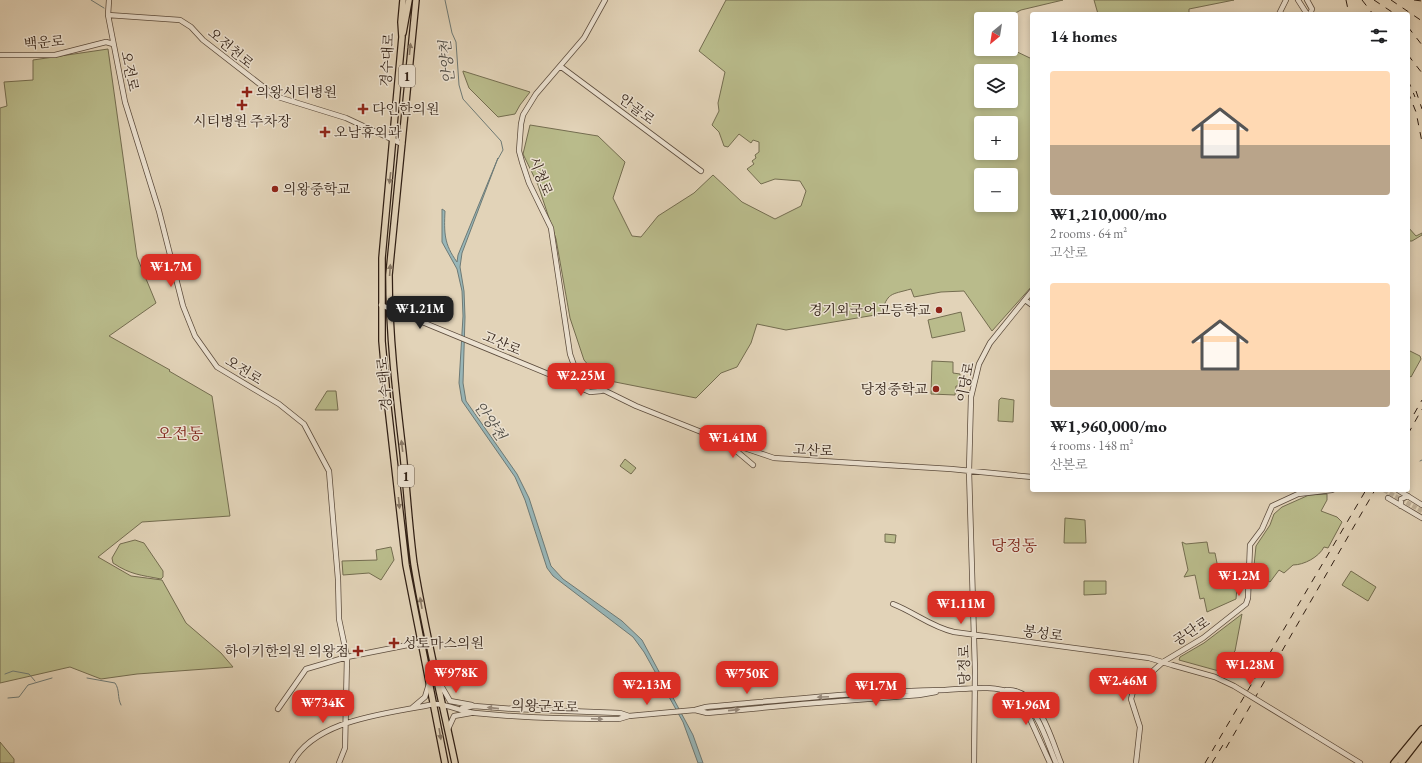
<!DOCTYPE html>
<meta charset="utf-8">
<style>
:root{--surface:#fff;--page:#f6f6f6;--text:#202124;--muted:#757577;--accent:#d93025}
body{margin:0;font-family:"EB Garamond","Noto Serif KR",serif;background:var(--page);color:var(--text);height:100vh;display:flex;flex-direction:column;font-size:15px;white-space:nowrap}
*{box-sizing:border-box;margin:0}
p{font-size:13px;color:var(--muted)}
.icon{flex:none;width:22px;height:22px;fill:none;stroke:currentColor;stroke-width:2;stroke-linecap:round;stroke-linejoin:round}
.map{position:relative;flex:1;overflow:hidden}
.details{position:absolute;left:1030px;top:12px;width:380px;height:480px;display:flex;flex-direction:column;background:var(--surface);border-radius:4px;box-shadow:0 2px 6px #0003}
.details>*{flex:none}
.needle{width:26px;rotate:210deg}
.fabs{position:absolute;left:974px;top:12px;display:grid;gap:8px}
.fabs a{display:grid;place-items:center;width:44px;height:44px;border-radius:4px;background:var(--surface);box-shadow:0 2px 6px #0003;font-size:20px}
.price{position:absolute;translate:-50% -34px;padding:0 9px;border-radius:8px;background:var(--accent);color:#fff;font-size:13px;line-height:26px;filter:drop-shadow(0 1px 2px #0008)}
.price::after{content:'';position:absolute;left:50%;top:24px;width:12px;height:9px;margin-left:-6px;background:inherit;clip-path:polygon(0 0,100% 0,50% 100%)}
.price.current{background:#222;color:#fff}
ul{padding:0;list-style:none}
li{display:grid;align-content:center;gap:8px;height:212px;padding:0 20px}
li span{display:grid;place-items:center;height:124px;border-radius:4px;color:#555}
li>.icon{margin-inline-start:auto}
span .icon{width:72px;height:72px;fill:#fffc;stroke-width:1}
li b{font-size:17px}
h2{display:flex;justify-content:space-between;align-items:center;height:48px;padding:0 20px;font-size:17px}
.map>svg:first-child{display:block}
.green{fill:#b9bb8b;stroke:#746d50;fill-rule:evenodd}
.water{fill:#98b6b8;stroke:#6e7a76}
.lines{fill:none;stroke-linecap:round;stroke-linejoin:round}
.stream{stroke:#6e7a76;stroke-width:1}
.minor-tunnel{stroke:#beaf97;stroke-width:4.5;stroke-dasharray:4.5 2;stroke-linecap:butt}
.minor-casing{stroke:#5c4c3d;stroke-width:6}
.major-casing{stroke:#301f14;stroke-width:8}
.minor{stroke:#ece2d1;stroke-width:4.5}
.major{stroke:#e2d3b8;stroke-width:5.5}
.rail{stroke:#301f14;stroke-width:1;stroke-dasharray:7 7;stroke-linecap:butt}
.minor-bridge-casing{stroke:#5c4c3d;stroke-width:6;stroke-linecap:butt}
.minor-bridge{stroke:#ece2d1;stroke-width:4.5}
.oneway{fill:#897966}
.oneway2{fill:#978a7c}
.poi-dot{fill:#8f2418;stroke:#ece2d1;stroke-width:1.5}
.labels{text-anchor:middle;stroke-width:3;stroke-linejoin:round;paint-order:stroke}
.shield{fill:#ece2d1;stroke:#685a4d;stroke-width:1}
.shield-label{font-size:13px;font-weight:bold;fill:#301f14}
.street-label{font-size:14px;fill:#301f14;stroke:#ece2d1}
.poi-label{font-size:14px;fill:#301f14;stroke:#ece2d1;text-anchor:start}
.water-label{font-size:15px;font-style:italic;fill:#4f4c45;stroke:#ece2d1}
.quarter-label{font-size:16px;fill:#7a1f14;stroke:#ece2d1}
</style>
<div class="map">
<svg width="1422" height="763" viewBox="0 0 1422 763">
<rect width="100%" height="100%" fill="#e2d3b8"/>
<filter id="stains"><feTurbulence type="fractalNoise" baseFrequency=".005" numOctaves="4"/><feColorMatrix values="0 0 0 0 .2 0 0 0 0 .09 0 0 0 0 .02 0 0 0 .5 -.17"/></filter>
<radialGradient id="worn" r=".72"><stop offset=".6" stop-color="#630" stop-opacity="0"/><stop offset="1" stop-color="#630" stop-opacity=".3"/></radialGradient>
<path class="green" d="M726,0H1063L1021,10L1004,19H981V49H1011L1032,59V286L992,331L964,291L941,292L914,297L911,289C890,295 888,292 881,314L786,330L757,324L751,343L737,367L721,373L696,398L600,379L584,360L570,318L556,239L538,185L523,154L530,125L598,136L625,162L613,198L632,236L641,237L658,216L694,193L713,175L742,202L775,219L801,206L806,191L800,181L775,179L761,184L747,169L754,164L752,161L756,158L755,155L759,152V142L753,140L751,143L739,134L728,147L724,146L719,132L712,125L719,111L718,103L725,72L699,51ZM981,71H1011V101H981ZM981,123H1011V153H981ZM981,175H1011V205H981Z
M1094,0H1234L1189,9V14H1098Z
M108,49L137,257L156,303L109,336L170,370L169,371L212,396L230,516L142,522L98,557L131,576L162,580L186,623L221,653L233,667L137,674L101,679L70,667L0,683V108L7,106L4,82L33,80V60Z
M463,72V71L530,92L520,105L515,114L498,117L469,88Z
M1408,227L1416,236L1422,233V235L1412,241H1408Z
M961,312L965,331L932,338L928,320Z
M1408,350L1420,356L1421,359L1411,377L1408,375Z
M932,361L953,362V373L960,374L959,386H956L955,395L931,394Z
M327,391H336L338,410H315Z
M1001,398L1014,400L1013,422L998,421L999,400Z
M625,459L636,468L631,474L620,466Z
M1327,494V500L1321,511L1337,517L1342,522L1328,548L1324,547C1319,557 1304,565 1293,565L1284,573L1279,570L1270,582L1268,581L1257,587L1252,585L1256,546L1270,525L1274,514L1282,507L1309,495Z
M1065,518L1085,520L1086,543H1064Z
M885,534L896,535L895,543L885,542Z
M135,540L144,543L163,571V577L161,579C141,575 131,575 113,563L112,558L120,544Z
M1182,542L1186,544L1207,542L1209,553H1215L1217,563L1237,588L1236,599L1207,612L1204,598L1200,599L1195,575L1184,577L1188,570Z
M391,547L394,560L381,580L369,573L343,575L342,561L377,560L376,550Z
M1351,571L1376,587L1368,601L1342,585Z
M1084,581H1106V594L1084,595Z
M1242,614L1235,651L1226,660L1229,670L1226,673L1179,660L1180,657L1204,643Z
M0,742L14,759V763H0Z"/>
<path class="water" d="M498,158L462,253L460,267L464,291L465,317L463,383L466,401L517,474L529,498L551,566L563,579L622,621L642,640L693,735L703,763H698L683,722L644,652L633,637L553,576L547,568L525,500L515,477L462,401L459,383L463,316L462,291L457,269L442,242V209L445,211C444,233 444,244 457,262L458,255Z"/>
<g class="lines">
<path class="stream" d="M91,0L104,8
M445,0L452,33L456,42L459,85L463,99L501,141L503,150L498,159
M1420,461L1422,460
M5,674L13,671L29,674L35,681
M87,678L115,683C120,690 117,697 121,705
M8,698L19,697L28,685L52,678"/>
<path class="minor-tunnel" d="M1384,490L1422,511"/>
<g class="minor-casing">
<path id="minor" d="M109,0L108,15L125,102L159,211L183,306L195,336L217,367L279,404L304,424L329,471L338,579L339,619L347,657L345,748L339,763
M1298,0L1307,14
M1307,0L1312,9L1310,14
M1279,14L1286,0
M108,15L180,20L191,27L203,40L275,96L346,118L402,144
M0,55H55L106,42L113,44
M560,66L701,171
M1025,300L1032,305
M381,305L563,380H583L636,406L724,441L774,458L951,469L1032,477
M567,380L573,377L575,368
M583,380L575,368L570,354L551,228L529,183L522,162L519,151L521,124L523,115L536,94L584,38L605,0
M565,381L590,392L601,391
M727,443L753,465
M1398,490L1422,505
M1388,498L1422,518
M1401,506V499L1408,496
M893,604C914,612 931,627 954,632L1149,658L1172,665
M439,682L450,701L472,705
M1006,690C1039,688 1051,739 1061,763
M1002,691L1026,710L1050,763
M412,708L425,697L429,684
M462,708L474,706L515,709L620,713L629,716
M278,709L306,669L347,657L428,641
M695,710L707,713L803,704L919,695L936,692
M448,729L454,716L471,713
M1316,736L1360,763
M292,763C316,718 389,714 434,704C449,704 461,712 475,713C523,718 571,719 619,719L629,716L695,710L706,707C785,700 865,691 945,690C967,689 994,684 1014,694C1038,707 1046,740 1056,763
M974,763L975,671L969,471L971,397L979,364L990,343L1032,291
M1136,763L1140,727L1131,699L1134,688L1163,662L1203,638L1246,604L1248,598L1250,545L1262,529L1272,506L1298,494L1332,490"/>
</g>
<g class="major-casing">
<path id="major" d="M403,0L401,22L402,37L382,258V341L388,407L406,565L445,763
M416,0L389,275C389,334 396,394 403,453C407,490 409,527 414,564C425,631 441,697 455,763
M403,33L409,0
M1394,763L1422,729
M1401,763L1422,736"/>
</g>
<use href="#minor" class="minor"/>
<use href="#major" class="major"/>
<path class="rail" d="M1346,0L1349,14
M1362,0L1373,14
M1374,0L1395,14
M1391,0L1422,21
M1414,0L1422,1
M1408,27L1422,45
M1408,55L1422,73
M1408,80L1415,97
M1416,91L1422,109
M1408,92L1416,112L1422,142
M1414,414L1422,400
M1408,434L1422,409
M1226,748L1375,490
M1205,763L1366,490
M1212,763L1226,740"/>
<g class="minor-bridge-casing">
<path id="minor-bridge" d="M1172,665L1215,677L1234,686L1316,736"/>
</g>
<use href="#minor-bridge" class="minor-bridge"/>
</g>
<defs><path id="oneway-solid" d="M-6-.8H1V-3.2L6.5 0L1 3.2V.8H-6Z"/></defs>
<g class="oneway">
<use href="#oneway-solid" transform="translate(410 49) rotate(-84)"/>
<use href="#oneway-solid" transform="translate(390 178) rotate(97)"/>
<use href="#oneway-solid" transform="translate(390 270) rotate(-86)"/>
<use href="#oneway-solid" transform="translate(402 446) rotate(-97)"/>
<use href="#oneway-solid" transform="translate(399 503) rotate(84)"/>
<use href="#oneway-solid" transform="translate(421 603) rotate(-100)"/>
<use href="#oneway-solid" transform="translate(440 734) rotate(81)"/>
</g>
<g class="oneway2">
<use href="#oneway-solid" transform="translate(823 697) rotate(177)"/>
<use href="#oneway-solid" transform="translate(493 708) rotate(-174)"/>
<use href="#oneway-solid" transform="translate(734 710) rotate(-6)"/>
<use href="#oneway-solid" transform="translate(597 719) rotate(2)"/>
</g>
<g class="poi-dot">
<path d="M245 86h4v4h4v4h-4v4h-4v-4h-4v-4h4z"/>
<path d="M240 99h4v4h4v4h-4v4h-4v-4h-4v-4h4z"/>
<path d="M361 103h4v4h4v4h-4v4h-4v-4h-4v-4h4z"/>
<path d="M323 126h4v4h4v4h-4v4h-4v-4h-4v-4h4z"/>
<circle cx="275" cy="189" r="4"/>
<circle cx="939" cy="310" r="4"/>
<circle cx="936" cy="389" r="4"/>
<path d="M392 637h4v4h4v4h-4v4h-4v-4h-4v-4h4z"/>
<path d="M356 645h4v4h4v4h-4v4h-4v-4h-4v-4h4z"/>
</g>
<g class="labels">
<g class="shield">
<rect x="399" y="65" width="16" height="22" rx="3"/>
<rect x="398" y="465" width="16" height="22" rx="3"/>
</g>
<g class="shield-label">
<text x="407" y="81">1</text>
<text x="406" y="481">1</text>
</g>
<g class="street-label">
<text transform="translate(44 42) rotate(-5)" y="5">백운로</text>
<text transform="translate(231 48) rotate(40)" y="5">오전천로</text>
<text transform="translate(387 60) rotate(-87)" y="5">경수대로</text>
<text transform="translate(130 71) rotate(78)" y="5">오전로</text>
<text transform="translate(637 109) rotate(37)" y="5">안골로</text>
<text transform="translate(541 176) rotate(68)" y="5">시청로</text>
<text transform="translate(502 343) rotate(23)" y="5">고산로</text>
<text transform="translate(244 370) rotate(32)" y="5">오전로</text>
<text transform="translate(965 382) rotate(-78)" y="5">이당로</text>
<text transform="translate(384 384) rotate(-95)" y="5">경수대로</text>
<text transform="translate(813 450) rotate(3)" y="5">고산로</text>
<text transform="translate(1191 631) rotate(-33)" y="5">공단로</text>
<text transform="translate(1043 633) rotate(8)" y="5">봉성로</text>
<text transform="translate(964 665) rotate(-91)" y="5">당정로</text>
<text transform="translate(545 706) rotate(2)" y="5">의왕군포로</text>
</g>
<g class="poi-label">
<text x="256" y="97">의왕시티병원</text>
<text x="372" y="114">다인한의원</text>
<text x="242" y="126" text-anchor="middle">시티병원 주차장</text>
<text x="334" y="137">오남휴외과</text>
<text x="283" y="194">의왕중학교</text>
<text x="931" y="315" text-anchor="end">경기외국어고등학교</text>
<text x="928" y="394" text-anchor="end">당정중학교</text>
<text x="403" y="648">성토마스의원</text>
<text x="349" y="656" text-anchor="end">하이키한의원 의왕점</text>
</g>
<g class="water-label">
<text transform="translate(447 62) rotate(-96)" y="5">안양천</text>
<text transform="translate(490 421) rotate(55)" y="5">안양천</text>
</g>
<g class="quarter-label">
<text x="180" y="439">오전동</text>
<text x="1014" y="551">당정동</text>
</g>
</g>
<rect width="100%" height="100%" filter="url(#stains)"/>
<rect width="100%" height="100%" fill="url(#worn)"/>
</svg>
<div class="fabs">
<a><svg class="needle" viewBox="-14 -14 28 28"><path d="M0-13l5 13h-10z" fill="#e53935"/><path d="M0 13l5-13h-10z" fill="#757577"/></svg></a>
<a><svg class="icon" aria-label="layers" viewBox="0 0 24 24"><path d="M12 4l9 5-9 5-9-5zM3 14l9 5 9-5"/></svg></a>
<a>+</a>
<a>−</a>
</div>
<b class="price" style="left:171px;top:288px">₩1.7M</b>
<b class="price current" style="left:420px;top:330px">₩1.21M</b>
<b class="price" style="left:581px;top:397px">₩2.25M</b>
<b class="price" style="left:733px;top:459px">₩1.41M</b>
<b class="price" style="left:1239px;top:597px">₩1.2M</b>
<b class="price" style="left:961px;top:625px">₩1.11M</b>
<b class="price" style="left:1250px;top:686px">₩1.28M</b>
<b class="price" style="left:456px;top:694px">₩978K</b>
<b class="price" style="left:747px;top:695px">₩750K</b>
<b class="price" style="left:1123px;top:702px">₩2.46M</b>
<b class="price" style="left:647px;top:706px">₩2.13M</b>
<b class="price" style="left:876px;top:707px">₩1.7M</b>
<b class="price" style="left:323px;top:724px">₩734K</b>
<b class="price" style="left:1026px;top:726px">₩1.96M</b>
<section class="details">
<h2>14 homes<svg class="icon" aria-label="filters" viewBox="0 0 24 24"><path d="M4 7h16M4 17h16"/><circle cx="9" cy="7" r="2"/><circle cx="15" cy="17" r="2"/></svg></h2>
<ul>
<li><span style="background:linear-gradient(#ffd9b3 60%,#b9a48a 0)"><svg class="icon" aria-label="home" viewBox="0 0 24 24"><path d="M3 11l9-7 9 7M6 9v11h12V9"/></svg></span><div><b>₩1,210,000/mo</b><p>2 rooms · 64 m²</p><p>고산로</p></div></li>
<li><span style="background:linear-gradient(#ffd9b3 70%,#b9a48a 0)"><svg class="icon" aria-label="home" viewBox="0 0 24 24"><path d="M3 11l9-7 9 7M6 9v11h12V9"/></svg></span><div><b>₩1,960,000/mo</b><p>4 rooms · 148 m²</p><p>산본로</p></div></li>
</ul>
</section>
</div>
